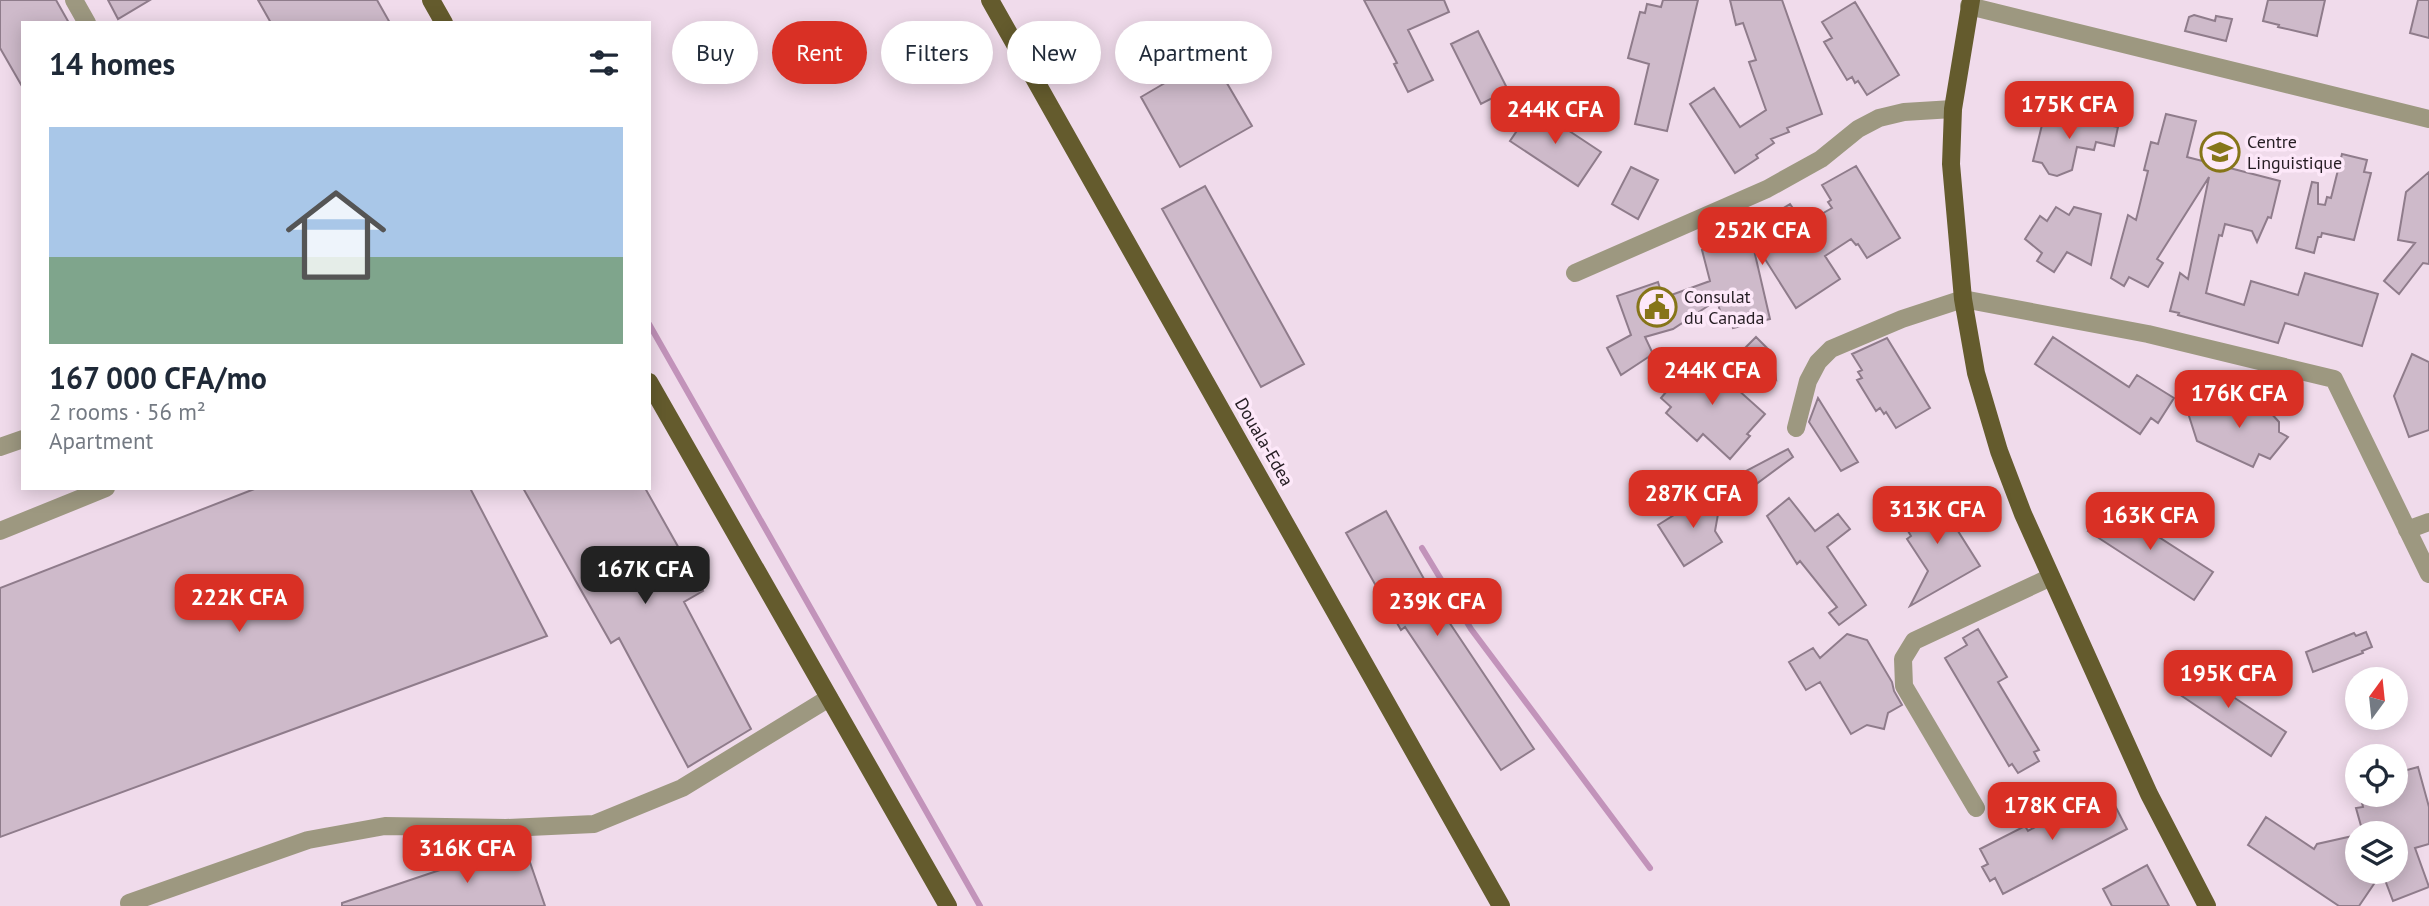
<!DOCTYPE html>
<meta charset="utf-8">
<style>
:root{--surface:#fff;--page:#f6f6f7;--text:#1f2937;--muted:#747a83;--line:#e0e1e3;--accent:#d93025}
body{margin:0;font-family:"PT Sans",sans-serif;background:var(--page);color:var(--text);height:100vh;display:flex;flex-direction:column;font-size:26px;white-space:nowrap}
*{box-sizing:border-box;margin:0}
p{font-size:23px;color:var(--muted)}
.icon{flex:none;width:38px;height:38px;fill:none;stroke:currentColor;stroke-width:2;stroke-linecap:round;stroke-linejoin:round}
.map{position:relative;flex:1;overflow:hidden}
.drawer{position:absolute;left:21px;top:21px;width:630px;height:469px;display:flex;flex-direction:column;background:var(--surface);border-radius:0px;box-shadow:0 4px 18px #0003}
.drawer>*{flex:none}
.top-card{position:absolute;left:672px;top:21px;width:665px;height:63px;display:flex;gap:14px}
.needle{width:46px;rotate:15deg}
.fabs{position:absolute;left:2345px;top:667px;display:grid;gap:14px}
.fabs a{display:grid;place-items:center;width:63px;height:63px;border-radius:50%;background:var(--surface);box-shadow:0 4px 18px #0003;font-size:35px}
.price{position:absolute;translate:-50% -60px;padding:0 16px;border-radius:14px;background:var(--accent);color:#fff;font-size:23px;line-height:46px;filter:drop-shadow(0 2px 4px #0008)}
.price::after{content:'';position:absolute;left:50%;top:42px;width:21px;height:16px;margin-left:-10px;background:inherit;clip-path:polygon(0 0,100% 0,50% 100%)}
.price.current{background:#222;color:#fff}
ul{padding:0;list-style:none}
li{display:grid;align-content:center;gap:14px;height:371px;padding:0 28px}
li+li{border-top:2px solid var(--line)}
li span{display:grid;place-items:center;height:217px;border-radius:0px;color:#555}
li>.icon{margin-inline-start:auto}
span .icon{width:126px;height:126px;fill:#fffc;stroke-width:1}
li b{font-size:30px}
h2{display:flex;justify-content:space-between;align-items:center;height:84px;padding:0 28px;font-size:30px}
.tag{padding:0 24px;border-radius:32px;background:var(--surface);box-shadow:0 4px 18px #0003;font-size:24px;line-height:63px}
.tag.current{background:var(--accent);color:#fff}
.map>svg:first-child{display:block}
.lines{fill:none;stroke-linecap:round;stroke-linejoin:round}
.stream{stroke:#c293ba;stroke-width:6}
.building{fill:#cebaca;stroke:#8f7c8b;stroke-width:2}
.minor{stroke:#9d9880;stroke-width:18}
.major{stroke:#645b2d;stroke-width:18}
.labels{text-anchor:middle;stroke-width:7;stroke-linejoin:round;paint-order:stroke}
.poi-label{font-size:18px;fill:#251d23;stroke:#fde8f9;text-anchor:start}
.street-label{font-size:18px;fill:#251d23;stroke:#fde8f9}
</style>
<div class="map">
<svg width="2429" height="906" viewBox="0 0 2429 906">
<rect width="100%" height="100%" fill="#f0dbeb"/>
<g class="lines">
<path class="stream" d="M649,324L980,906
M1422,548L1471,629L1650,868"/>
</g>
<path class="building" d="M0,0H56L69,23H23V88L0,48Z
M108,0H150L118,19Z
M258,0H377L390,23H271Z
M1364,0H1444L1449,12L1408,30L1433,80L1408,92L1394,64L1397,63Z
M1663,0H1698L1667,131L1635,124L1649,64L1628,58L1640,12L1645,13L1647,4L1661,7Z
M1730,0H1782L1822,114L1787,128L1789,132L1771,139L1774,143L1756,155L1758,158L1735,173L1690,104L1714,88L1740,127L1766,110L1749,62L1756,60L1743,23L1736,25Z
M2268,0H2325L2317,36L2278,27L2279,25L2263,21Z
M2418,0H2429V38L2410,33Z
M1855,2L1899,75L1867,95L1858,81L1855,83L1852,77L1847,80L1824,42L1832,38L1822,22Z
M2194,15L2215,21L2216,16L2232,19L2226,41L2185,31L2189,17Z
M1478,31L1508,90L1481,104L1451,44Z
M1211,56L1252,126L1180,167L1141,97Z
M1533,107L1601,152L1578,186L1510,141Z
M2045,113L2118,127L2114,146L2096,142L2094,150L2077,147L2072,170L2057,176L2049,174L2042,163L2033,161Z
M2166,114L2196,121L2187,157L2280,181L2271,218L2268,217L2257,242L2252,231L2225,224L2222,236L2219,235L2206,293L2244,305L2251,281L2298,295L2305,273L2378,294L2362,346L2285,323L2278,343L2178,315L2179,313L2170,311L2180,273L2188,279L2209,177L2157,259L2163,263L2148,287L2129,277L2124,286L2111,278L2128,215L2136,220L2148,171L2144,170L2151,142L2158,144Z
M2342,154L2367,160L2364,172L2371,173L2354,240L2322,233L2321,237H2318L2314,253L2296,248L2312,182L2318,183V204L2325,205L2327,197L2331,198Z
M1856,166L1900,238L1867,258L1858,244L1856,245L1851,239L1825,256L1840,279L1796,308L1751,237L1770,319L1733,328L1731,319L1723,322L1717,300L1673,329L1645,337L1653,354L1621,375L1607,348L1631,335L1617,296L1658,282L1663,298L1710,281L1702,250L1733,242L1736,235L1767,228L1763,221L1790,204L1804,224L1832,208L1828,202L1831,200L1822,185Z
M1631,167L1658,180L1638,219L1612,204Z
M2429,172V264L2423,263L2399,294L2384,281L2415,243L2398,240L2406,192Z
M1205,186L1304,364L1261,387L1162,209Z
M2056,207L2069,215L2074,207L2101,214L2091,265L2067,252L2054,272L2037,261L2042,253L2025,239L2040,216L2047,221Z
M1756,337L1773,354L1776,379L1745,348Z
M2053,337L2129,387L2137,375L2174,398L2158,423L2151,418L2140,434L2035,364Z
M1887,338L1930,408L1896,428L1886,412L1884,414L1880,408L1876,411L1857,380L1862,378L1858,372L1862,370L1852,354Z
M1698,354L1765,414L1747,434L1750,436L1730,459L1703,434L1697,441L1666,413L1671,407L1661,398Z
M2412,354L2429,362V430L2409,437L2394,396Z
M2248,396L2261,400L2272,408L2270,412L2279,422V432L2288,437L2270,459L2259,454L2253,467L2197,441L2188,413L2224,401L2241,409Z
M1818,398L1858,462L1841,471L1809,422Z
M1788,449L1793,457L1736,499L1727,485L1744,472Z
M257,488H470L547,636L0,837V588Z
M523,488H645L703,591L684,602L751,729L688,767L619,638L611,643Z
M1722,492L1715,531L1722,542L1684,566L1658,525L1698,500L1703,508Z
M1934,493L1980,566L1910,606L1928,571L1907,539L1911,536L1908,531L1910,529L1901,513Z
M1789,498L1815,531L1838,514L1850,529L1827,547L1866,605L1839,625L1829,613L1837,607L1800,561L1797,564L1767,516Z
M2106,503L2213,572L2194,600L2088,531Z
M1386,511L1443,613L1534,749L1501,770L1405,627L1401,630L1346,533Z
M1978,629L2007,677L1998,682L2039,750L2034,752L2039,761L2018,773L2012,764L2009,766L1945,658L1967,645L1963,638Z
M2366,632L2372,647L2362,651L2363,653L2313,672L2306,652L2354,633L2356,636Z
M1847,634L1867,640L1892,682L1894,691L1902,705L1888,713L1884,729L1867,725L1851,734L1820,682L1806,690L1789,662L1813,648L1820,658Z
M2185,665L2286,732L2271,756L2170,688Z
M2418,767L2429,807V844L2415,848L2429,887L2393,901L2382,872H2396V833H2363L2356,808L2363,807L2360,794H2396V773Z
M2106,788L2127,829L2003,894L1995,878L1990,881L1982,867L1988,864L1980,849L2025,826L2028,831Z
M2266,817L2314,849L2317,844L2357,835V872H2382L2359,906H2339L2248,845Z
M523,842L545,906H342V903Z
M2147,865L2169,906H2112L2103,889Z"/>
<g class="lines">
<path class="minor" d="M74,0L87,23
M1969,6L2429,119
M1575,273L1767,189L1821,159L1858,129L1879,118L1904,112L1953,109
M1796,428L1808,381L1818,362L1831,349L1902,319L1963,299L2148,334L2334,379L2429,574
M0,447L23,439
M2407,530L2429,522
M0,531L106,488
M1976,808L1904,686L1903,659L1914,641L2051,577
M129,903L308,840L385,826L506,828L594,824L682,788L829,698"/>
<path class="major" d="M431,0L444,23
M990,0L1501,906
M1971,0L1953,109L1951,164L1963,299L1976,373L1999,451L2023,514L2149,794L2207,906
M649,382L948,906"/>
</g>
<defs>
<g id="school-ring" transform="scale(2.0125)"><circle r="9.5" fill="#fde8f9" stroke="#867519" stroke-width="1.5"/><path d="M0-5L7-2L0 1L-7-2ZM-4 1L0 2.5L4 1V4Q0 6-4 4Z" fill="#867519"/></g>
<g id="civic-ring" transform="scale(2.0125)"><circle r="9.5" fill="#fde8f9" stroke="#867519" stroke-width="1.5"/><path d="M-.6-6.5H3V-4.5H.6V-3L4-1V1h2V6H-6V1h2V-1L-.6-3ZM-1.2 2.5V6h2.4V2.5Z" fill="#867519"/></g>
</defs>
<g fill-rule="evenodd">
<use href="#school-ring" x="2220" y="152"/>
<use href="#civic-ring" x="1657" y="307"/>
</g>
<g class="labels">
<g class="poi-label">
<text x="2247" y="148">Centre<tspan x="2247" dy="21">Linguistique</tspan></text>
<text x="1684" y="303">Consulat<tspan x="1684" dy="21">du Canada</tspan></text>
</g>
<g class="street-label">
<text transform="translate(1264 442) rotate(60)" y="6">Douala-Edea</text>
</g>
</g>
</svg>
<div class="fabs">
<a><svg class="needle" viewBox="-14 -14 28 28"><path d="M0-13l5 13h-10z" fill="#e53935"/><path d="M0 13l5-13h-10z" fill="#747a83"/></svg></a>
<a><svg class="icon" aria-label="locate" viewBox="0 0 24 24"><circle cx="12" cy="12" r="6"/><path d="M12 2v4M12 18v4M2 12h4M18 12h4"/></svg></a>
<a><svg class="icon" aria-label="layers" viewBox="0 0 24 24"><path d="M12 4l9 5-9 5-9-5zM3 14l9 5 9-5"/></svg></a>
</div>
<b class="price" style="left:2069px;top:141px">175K CFA</b>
<b class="price" style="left:1555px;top:146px">244K CFA</b>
<b class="price" style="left:1762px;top:267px">252K CFA</b>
<b class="price" style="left:1712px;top:407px">244K CFA</b>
<b class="price" style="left:2239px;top:430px">176K CFA</b>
<b class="price" style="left:1693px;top:530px">287K CFA</b>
<b class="price" style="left:1937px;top:546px">313K CFA</b>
<b class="price" style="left:2150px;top:552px">163K CFA</b>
<b class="price current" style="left:645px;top:606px">167K CFA</b>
<b class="price" style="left:239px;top:634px">222K CFA</b>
<b class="price" style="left:1437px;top:638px">239K CFA</b>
<b class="price" style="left:2228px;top:710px">195K CFA</b>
<b class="price" style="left:2052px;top:842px">178K CFA</b>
<b class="price" style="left:467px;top:885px">316K CFA</b>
<div class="top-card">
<a class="tag">Buy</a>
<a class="tag current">Rent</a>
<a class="tag">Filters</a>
<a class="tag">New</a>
<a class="tag">Apartment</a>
</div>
<section class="drawer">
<h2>14 homes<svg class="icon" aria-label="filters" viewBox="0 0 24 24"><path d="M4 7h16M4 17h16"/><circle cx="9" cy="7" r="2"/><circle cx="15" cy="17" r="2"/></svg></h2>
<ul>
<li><span style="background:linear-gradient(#a9c7e8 60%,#7fa58c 0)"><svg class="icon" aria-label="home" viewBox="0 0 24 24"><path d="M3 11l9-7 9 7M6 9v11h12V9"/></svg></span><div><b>167 000 CFA/mo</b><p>2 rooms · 56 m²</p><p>Apartment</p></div></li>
</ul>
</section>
</div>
